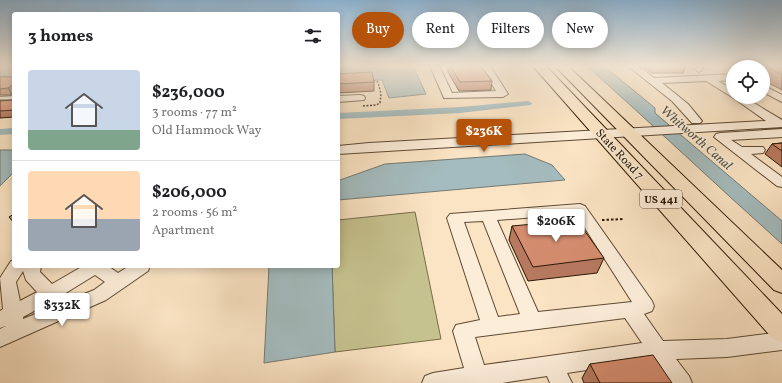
<!DOCTYPE html>
<meta charset="utf-8">
<style>
:root{--surface:#fff;--page:#f2f2f2;--text:#202124;--muted:#757577;--line:#e0e0e0;--accent:#b45309}
body{margin:0;font-family:Vollkorn,serif;background:var(--page);color:var(--text);height:100vh;display:flex;flex-direction:column;font-size:15px;white-space:nowrap}
*{box-sizing:border-box;margin:0}
p{font-size:13px;color:var(--muted)}
.icon{flex:none;width:22px;height:22px;fill:none;stroke:currentColor;stroke-width:2;stroke-linecap:round;stroke-linejoin:round}
.map{position:relative;flex:1;overflow:hidden}
.sheet{position:absolute;left:12px;top:12px;width:328px;height:256px;display:flex;flex-direction:column;background:var(--surface);border-radius:4px;box-shadow:0 2px 10px #0003}
.sheet>*{flex:none}
.banner{position:absolute;left:352px;top:12px;width:370px;height:36px;display:flex;gap:8px}
.tools{position:absolute;left:726px;top:60px;display:grid;gap:8px}
.tools a{display:grid;place-items:center;width:44px;height:44px;border-radius:50%;background:var(--surface);box-shadow:0 2px 10px #0003;font-size:20px}
.price{position:absolute;translate:-50% -34px;padding:0 9px;border-radius:4px;background:#fff;color:#222;font-size:13px;line-height:26px;filter:drop-shadow(0 1px 2px #0008)}
.price::after{content:'';position:absolute;left:50%;top:24px;width:12px;height:9px;margin-left:-6px;background:inherit;clip-path:polygon(0 0,100% 0,50% 100%)}
.price.on{background:var(--accent);color:#fff}
ul{padding:0;list-style:none}
li{display:flex;align-items:center;gap:12px;height:100px;padding:0 16px}
li+li{border-top:1px solid var(--line)}
li span{display:grid;place-items:center;flex:none;width:112px;height:80px;border-radius:4px;color:#555}
li>.icon{margin-inline-start:auto}
span .icon{width:48px;height:48px;fill:#fffc;stroke-width:1}
li b{font-size:17px}
h2{display:flex;justify-content:space-between;align-items:center;height:48px;padding:0 16px;font-size:17px}
.pill{padding:0 14px;border-radius:18px;background:var(--surface);box-shadow:0 2px 10px #0003;font-size:14px;line-height:36px}
.pill.on{background:var(--accent);color:#fff}
.map>svg:first-child{display:block}
.green{fill:#c6c28f;stroke:#786c4a}
.water{fill:#a4bcbf;stroke:#737a74}
.lines{fill:none;stroke-linecap:round;stroke-linejoin:round}
.canal{fill:#a4bcbf;fill-rule:evenodd}
.minor-casing{stroke:#5e4a34;stroke-width:2}
.major-casing{stroke:#2a1704;stroke-width:2}
.path-far1{stroke:#2a1704;stroke-width:1.5;stroke-dasharray:2 1.5;stroke-linecap:butt}
.path{stroke:#2a1704;stroke-width:2;stroke-dasharray:2.5 2;stroke-linecap:butt}
.minor{fill:#fcedd9;fill-rule:evenodd}
.major{fill:#fbe4c4;fill-rule:evenodd}
.wall{fill:#b77960;stroke:#2a1704}
.shaded-wall{fill:#95634e;stroke:#2a1704}
.building{fill:#d58d70;stroke:#2a1704}
.labels{text-anchor:middle;stroke-width:3;stroke-linejoin:round;paint-order:stroke}
.shield{fill:#fcedd9;stroke:#695744;stroke-width:1}
.shield-label{font-size:11px;font-weight:bold;fill:#2a1704}
.street-label{font-size:12px;fill:#2a1704;stroke:#fcedd9}
.water-label{font-size:13px;font-style:italic;fill:#555145;stroke:#fcedd9}
</style>
<div class="map">
<svg width="782" height="383" viewBox="0 0 782 383">
<rect width="100%" height="100%" fill="#fbe4c4"/>
<filter id="stains"><feTurbulence type="fractalNoise" baseFrequency=".005" numOctaves="4"/><feColorMatrix values="0 0 0 0 .2 0 0 0 0 .09 0 0 0 0 .02 0 0 0 .5 -.17"/></filter>
<radialGradient id="worn" r=".72"><stop offset=".6" stop-color="#630" stop-opacity="0"/><stop offset="1" stop-color="#630" stop-opacity=".3"/></radialGradient>
<path class="green" d="M415,212L441,339L335,352L332,266H338V220Z"/>
<path class="water" d="M0,66H14V77H0Z
M338,66H413L426,94L389,98L382,80H338Z
M587,66H604L655,108V113L782,221V244C716,185 653,125 587,66Z
M0,150H14V172L0,186Z
M525,154L552,165L565,180L338,200V182L340,180L385,164Z
M269,266H332L335,352L264,363Z"/>
<g class="lines">
<path class="canal" d="M528,101L532,103L531,105L460,113L338,119V113L460,107Z
M14,128V134L0,135V129Z"/>
<g class="minor-casing">
<path id="minor" d="M430,66H439L452,93L496,91L481,66H490L508,94L503,97L444,98Z
M628,66H638L654,78L733,74V80L718,81L733,90V97H744L782,120V127L338,154V146L369,143L766,121L732,97L706,81L662,83L688,104L702,121L700,123H692L672,101Z
M691,66H701L704,69L699,72Z
M763,85L782,95V102L763,92Z
M360,95L364,96L365,98L364,100L338,102V96Z
M14,96V102L0,103V97Z
M782,129V137L731,140L742,147H763L765,150L763,153L751,154L782,177V187L777,186L714,137L716,134L720,133Z
M580,204L585,206L652,301L654,306L652,311L644,314L663,341L727,339L782,332V350L727,357L676,359L689,376L692,383H668L653,360L567,373L572,383H550L547,376L502,383H422L425,376L433,373L464,368L453,331L456,325L480,320L447,218L450,214ZM576,214L632,302L538,312L497,220ZM483,221L520,314L498,317L464,222ZM625,318L642,343L484,365L475,337Z
M14,260V266H41L40,272L52,284L83,266H108L118,273L129,266H150L148,271L106,300L0,347V329L6,326L0,328V311L3,309L0,278L11,261ZM23,271L26,280L37,292L20,301L16,282ZM95,275L105,282L94,290L23,319V317L56,299Z"/>
</g>
<g class="major-casing">
<path id="major" d="M533,66H546L782,314V342L773,339Z
M555,66H568L782,270V293L774,290Z"/>
</g>
<path class="path-far1" d="M363,106L376,105L380,103L381,94L378,82L372,80"/>
<path class="path" d="M602,220L624,219"/>
<use href="#minor" class="minor"/>
<use href="#major" class="major"/>
</g>
<path class="wall" d="M447,66H481L492,81L491,90L459,91L448,72V68Z
M642,66H686L683,73H652Z
M739,66H782V90L763,80V67H740Z
M338,74L374,82V91L338,93Z
M0,77H14L12,95H0Z
M0,100H14V117L0,118Z
M782,143V167L765,154L772,144Z
M512,226L604,258L597,273L528,281L509,240Z
M590,364L672,383H584L582,378Z"/>
<path class="shaded-wall" d="M14,84V93L12,95L8,88Z"/>
<path class="building" d="M450,66H481L492,81L460,82Z
M766,66H782V75Z
M372,72L374,82L338,84V74Z
M0,77H14V84L8,88L0,89Z
M14,100V110L0,111V101Z
M782,143V151L772,144Z
M14,214V223L9,217Z
M577,220L604,258L533,267L512,226Z
M653,355L672,383H600L590,364Z"/>
<linearGradient id="sky" x2="0" y2="1"><stop stop-color="#8db7d8"/><stop offset="0.55" stop-color="#fdf3e4"/><stop offset="1" stop-color="#fdf3e4" stop-opacity="0"/></linearGradient>
<rect width="782" height="120" fill="url(#sky)"/>
<g class="labels">
<rect class="shield" x="640" y="190" width="42" height="18" rx="3"/>
<g class="shield-label">
<text x="661" y="203">US 441</text>
</g>
<g class="street-label">
<text transform="translate(620 154) rotate(47)" y="4">State Road 7</text>
</g>
<g class="water-label">
<text transform="translate(697 137) rotate(41)" y="5">Whitworth Canal</text>
</g>
</g>
<rect width="100%" height="100%" filter="url(#stains)"/>
<rect width="100%" height="100%" fill="url(#worn)"/>
</svg>
<div class="tools">
<a><svg class="icon" aria-label="locate" viewBox="0 0 24 24"><circle cx="12" cy="12" r="6"/><path d="M12 2v4M12 18v4M2 12h4M18 12h4"/></svg></a>
</div>
<b class="price on" style="left:484px;top:153px">$236K</b>
<b class="price" style="left:556px;top:243px">$206K</b>
<b class="price" style="left:62px;top:327px">$332K</b>
<div class="banner">
<a class="pill on">Buy</a>
<a class="pill">Rent</a>
<a class="pill">Filters</a>
<a class="pill">New</a>
</div>
<section class="sheet">
<h2>3 homes<svg class="icon" aria-label="filters" viewBox="0 0 24 24"><path d="M4 7h16M4 17h16"/><circle cx="9" cy="7" r="2"/><circle cx="15" cy="17" r="2"/></svg></h2>
<ul>
<li><span style="background:linear-gradient(#c9d6e8 75%,#7fa58c 0)"><svg class="icon" aria-label="home" viewBox="0 0 24 24"><path d="M3 11l9-7 9 7M6 9v11h12V9"/></svg></span><div><b>$236,000</b><p>3 rooms · 77 m²</p><p>Old Hammock Way</p></div></li>
<li><span style="background:linear-gradient(#ffd9b3 60%,#9aa5b1 0)"><svg class="icon" aria-label="home" viewBox="0 0 24 24"><path d="M3 11l9-7 9 7M6 9v11h12V9"/></svg></span><div><b>$206,000</b><p>2 rooms · 56 m²</p><p>Apartment</p></div></li>
</ul>
</section>
</div>
